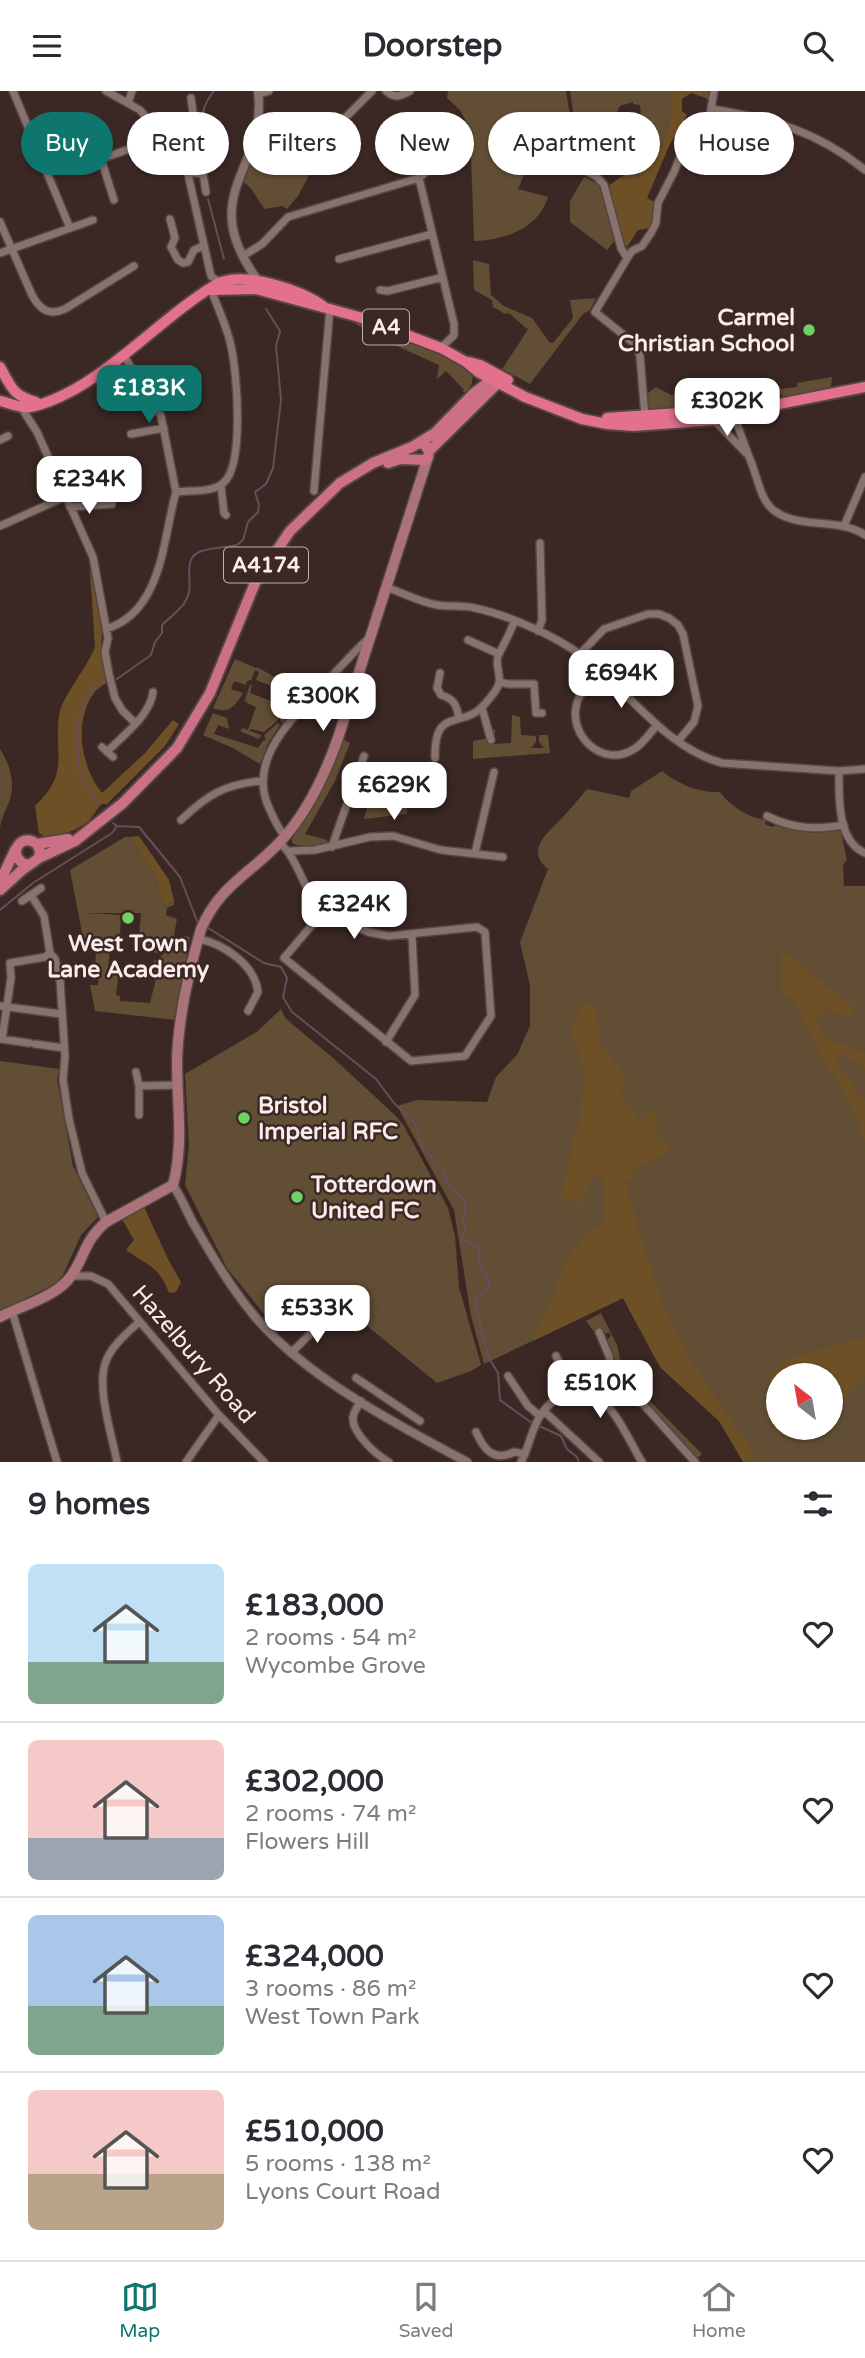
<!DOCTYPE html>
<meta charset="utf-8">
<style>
:root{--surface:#fff;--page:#f7f7f7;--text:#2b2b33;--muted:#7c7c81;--line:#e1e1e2;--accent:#0f766e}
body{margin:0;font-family:"Varela Round",sans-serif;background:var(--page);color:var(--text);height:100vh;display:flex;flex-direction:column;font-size:26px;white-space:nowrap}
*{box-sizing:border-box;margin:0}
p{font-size:23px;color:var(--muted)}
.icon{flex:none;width:38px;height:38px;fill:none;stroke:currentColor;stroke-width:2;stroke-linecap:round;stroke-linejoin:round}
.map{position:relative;height:1371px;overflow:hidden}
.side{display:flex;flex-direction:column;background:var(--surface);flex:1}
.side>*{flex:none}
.hud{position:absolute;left:21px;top:21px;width:824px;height:63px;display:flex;gap:14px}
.needle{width:46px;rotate:329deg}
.tools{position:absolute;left:766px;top:1272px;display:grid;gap:14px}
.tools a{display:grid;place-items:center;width:77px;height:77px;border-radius:50%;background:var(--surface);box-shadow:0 2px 5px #0004;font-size:35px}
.price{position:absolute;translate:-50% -60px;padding:0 16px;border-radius:14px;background:#fff;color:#222;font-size:23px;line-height:46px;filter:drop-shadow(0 2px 4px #0008)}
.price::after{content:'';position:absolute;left:50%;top:42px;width:21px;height:16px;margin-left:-10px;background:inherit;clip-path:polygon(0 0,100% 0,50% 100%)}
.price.current{background:var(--accent);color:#fff}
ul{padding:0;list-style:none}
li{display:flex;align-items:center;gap:21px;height:175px;padding:0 28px}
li+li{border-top:2px solid var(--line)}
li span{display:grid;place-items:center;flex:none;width:196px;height:140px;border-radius:10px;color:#555}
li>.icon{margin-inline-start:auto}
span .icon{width:84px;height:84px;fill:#fffc;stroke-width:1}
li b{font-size:30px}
h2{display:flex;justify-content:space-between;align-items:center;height:84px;padding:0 28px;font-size:30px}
.tag{padding:0 24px;border-radius:32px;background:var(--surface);box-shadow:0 2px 5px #0004;font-size:24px;line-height:63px}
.tag.current{background:var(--accent);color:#fff}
header{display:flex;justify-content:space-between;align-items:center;height:91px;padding:0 28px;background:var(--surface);font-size:32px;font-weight:700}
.tab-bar{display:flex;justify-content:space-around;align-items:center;height:98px;border-top:2px solid var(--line);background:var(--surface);font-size:19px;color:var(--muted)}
.tab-bar a{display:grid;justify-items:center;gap:4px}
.tab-bar .current{color:var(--accent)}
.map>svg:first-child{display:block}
.green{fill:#614e35;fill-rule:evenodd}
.forest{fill:#6e5026}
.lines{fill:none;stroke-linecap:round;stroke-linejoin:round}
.stream{stroke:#6a4c5c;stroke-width:2}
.minor-casing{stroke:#554543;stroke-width:10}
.tertiary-casing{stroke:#554543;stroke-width:11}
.secondary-casing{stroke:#554543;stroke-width:13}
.primary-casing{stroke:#554543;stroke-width:14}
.trunk-casing{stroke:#554543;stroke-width:14}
.minor{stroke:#88726e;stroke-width:7}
.tertiary{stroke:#88726e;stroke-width:8}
.secondary{stroke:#aa7279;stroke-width:10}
.primary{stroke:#cc7185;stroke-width:10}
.trunk{stroke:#e3718c;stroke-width:10}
.poi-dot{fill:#6ed360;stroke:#3b2825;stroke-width:2.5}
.labels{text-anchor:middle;stroke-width:5;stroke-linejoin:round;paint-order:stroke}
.shield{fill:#3b2825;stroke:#c0b1ae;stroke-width:2}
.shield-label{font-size:21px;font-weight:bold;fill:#f9ece9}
.poi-label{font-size:23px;font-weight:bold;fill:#f9ece9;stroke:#3b2825;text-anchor:start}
.street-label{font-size:23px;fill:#f9ece9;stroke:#3b2825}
</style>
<header><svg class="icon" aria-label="menu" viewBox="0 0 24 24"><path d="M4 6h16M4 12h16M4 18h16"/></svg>Doorstep<svg class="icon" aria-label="search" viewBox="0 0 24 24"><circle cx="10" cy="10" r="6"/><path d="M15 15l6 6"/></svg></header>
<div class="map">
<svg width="865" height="1371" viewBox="0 0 865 1371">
<rect width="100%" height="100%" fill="#3b2825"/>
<path class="green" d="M448,0H566L571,30L555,49L544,42L524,71L529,72L518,98L548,106C538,138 505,149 474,150L470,37L460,19L447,7Z
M570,0H671V25L662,54L653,73L642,78L637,85L623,89L621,86L626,82C615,65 634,53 639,37C642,30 641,22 640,14L633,13V11L620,15L612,30L604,32L588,21L581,28L574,27Z
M311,57L318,67L298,105L287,118L282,115L265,118C256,108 255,99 243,91L249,73L254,76L259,69L272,80L295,63Z
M584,86L602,95L616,148L607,159L570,131V110Z
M473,169L489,173L491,204L504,215L532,227L550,252L554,251L573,227L570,209L596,207L590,219L583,223L530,293L502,278L529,237L527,238L509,222L505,223L493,216L492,209L474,199Z
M339,224C368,233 451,258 469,279C474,286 474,293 466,301H462L464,299L446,280L437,288L439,274L397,255Z
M832,286L831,296L783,306L778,299L780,295L781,298L797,296V292Z
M656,296L671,304L725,299L727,304L751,301V297L763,296L768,298L771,306L770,309L652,319L648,315V302Z
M235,568L256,577L257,576L308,605L282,632L280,628L294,604L256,589L259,581L255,579L251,589L247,590L246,594L234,590L231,598L243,602C236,614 229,624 213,617Z
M250,594H252L250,602L286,616L277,630L264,641L250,638V640L261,644L259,648L240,640L243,637L248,639L256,616L247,612V610L244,611Z
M213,622L227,627L229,638L218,634L214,643L258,657L263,650L266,649L264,644L278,632L280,634L268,652L260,673L233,657L203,644Z
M512,624L520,626L521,644L536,645V651L531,657H544L539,651V644H548L550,662L473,668V650L488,647L493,638H495V653L511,652Z
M342,648L350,652L335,690L305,743L327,749L328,753C315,755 304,758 292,752V748L310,718Z
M0,658C10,674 16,692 9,711C5,721 1,727 0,738Z
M405,671L416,674L415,693L385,697L386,711L407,710V723L364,728L374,689L389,688V685L400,684Z
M662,680C678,693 699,702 720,701C729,714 751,729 766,728L765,733L772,736L776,734L814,742L838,739L841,741L847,769L843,774L844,795H865V1371H746L719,1330L660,1276L623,1207L484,1273L471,1225L454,1119L397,1015L417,1009L487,1011L496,986L517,964L530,935V894L520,851L548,778C525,760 547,742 561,728C570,718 578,709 587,698L629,707L631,700ZM779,1284H831V1337H779Z
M125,746H130L154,783L164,814L174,810V814L167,817L166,824L177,828L174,844L160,862L146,861V856H143L142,859L138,856L141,822H86L121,824L120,846L111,847L108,878L119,879L116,904L120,905V910L150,912L156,888L154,870C166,863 172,852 184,845L190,846L175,929L95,920L90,894H98L99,876L95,875L97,849L83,847L70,779Z
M281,918L286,928L332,966L396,1025L404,1035L448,1117L455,1145L459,1196L481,1274L471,1280L437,1292L317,1194L276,1234L264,1223L227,1177L185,1094L189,1054L185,983L258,940Z
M0,970L59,978L57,988L73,1075L98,1126L81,1144L63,1184L55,1193L0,1220Z
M601,1222L617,1254L622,1276L637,1302L644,1304L702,1363L696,1368C672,1341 652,1311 617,1299L606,1250L611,1245L609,1241L605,1243L601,1239L595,1242L586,1230Z"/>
<path class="forest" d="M671,0H711L709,11L706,7L691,2L682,8V20L687,24L669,55L647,107L656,112L650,137L638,139L627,156L620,147L607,96L621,86L623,89L631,84L637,85L642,78L653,73L662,54L671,25Z
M89,465L102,535L101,565L107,591C103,595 97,597 94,602C73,631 81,676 102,702L145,662L173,629L179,633L165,655L107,713H102C97,717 96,721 92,726C83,738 60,745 47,747L39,742L35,715C70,682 54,664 59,624C62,606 87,577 95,556Z
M139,745L169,789L174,810L164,814L154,783L130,746Z
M782,860L854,916L849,926L827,918L815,927L822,945L865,963V980L859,973L841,962L836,969L865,1011V1050L848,1008L816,955L795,910L782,903Z
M587,912L595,916L602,955L626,987L619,999L640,1030L652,1019L657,1025L658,1050L669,1053L670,1059L648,1073L636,1074L632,1087L626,1092C640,1142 653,1193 675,1239C696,1284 729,1323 756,1365L751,1371H743L719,1330L660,1276L623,1207L533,1250L569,1166L588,1138L603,1133L604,1099L601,1085L592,1086L580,1114L561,1105L574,1044L580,1031L584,985L577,955L572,950C572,935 574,922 587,912Z
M144,1116L168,1168L181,1191L176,1201L169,1202C160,1176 147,1174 126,1159L134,1149L122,1128Z
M865,1246V1286L831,1319V1284H779V1337H813L802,1348L791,1339L776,1344L764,1315L776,1306L769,1285L791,1267Z"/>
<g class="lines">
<path class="stream" d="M204,44C201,25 202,15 214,0
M208,108L224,168
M117,588L151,564L155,551L162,542V534C173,523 185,517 189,501C192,490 183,468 199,461C212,456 224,457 237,454L243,449L248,431L258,421L259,414L255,401L266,393L273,377L281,309L276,255L280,240L266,218
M98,713L80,684L76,648L78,629L86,607L96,592L106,590
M113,732L117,735L139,736L180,786L197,830L201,832
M0,819L33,792L112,742L117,735
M205,835L264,872L281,876L287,887L283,906L292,921L376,988L394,1012L414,1031L423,1057L441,1076L447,1091L466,1111L463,1129L466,1136L462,1148L480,1158L479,1170L490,1196L477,1205L475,1213L489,1267L498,1282L500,1309L532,1332
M537,1334L561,1345L567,1358L577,1366L579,1371"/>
<g class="minor-casing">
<path id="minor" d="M13,0L70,137
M106,0L140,19L182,70L188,83L211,185L220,192
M386,0C395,8 400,5 410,0
M259,3L269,0
M128,12L132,0
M712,18C772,28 817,40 865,79
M305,44L321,69L354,63
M96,52L114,109
M251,57L290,45L329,39L338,34L372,0
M101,68L163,46
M186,77C198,64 194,24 191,7
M187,81L203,83L206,101
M588,81L597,86L604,94L621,157L627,167
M197,82L200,49
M419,87L454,233V244L441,257
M170,128L175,147L171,156L178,169L183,172L188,171L194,159L203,155
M0,131L32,204C40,219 49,225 65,218L134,175
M0,162L93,129
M243,165L262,153L288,126L419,87L469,43
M339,168L432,143
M380,199L388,200L443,186
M123,263L161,325L176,401
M21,316L37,341L93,466L108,547L105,561L109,583L115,607L122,619L135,632
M733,322C739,338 744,353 750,368C764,404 760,425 807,431C826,433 849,433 865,444
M645,326L640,265L636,254L595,221L628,166L632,160L642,155L651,142L656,132L658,112L674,81L684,56L708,36L714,0
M714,329L746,362
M131,343L164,337
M0,349L8,345
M58,387L84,379L122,377
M221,395L224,422L226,424
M314,400L330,217
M176,401C190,399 212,402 223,392C245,375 237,281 231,255C227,236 218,217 211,199
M70,416L112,413
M0,435L67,405
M844,435L865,386
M386,496C403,502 420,511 437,514C449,516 462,514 475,517C503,523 544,540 569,556C623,589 659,655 722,672L839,680L865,678
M106,538C163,521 163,446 176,401
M538,540L542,529L540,452
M468,549L499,563
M580,563L604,538L648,523H659L669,527L678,534L683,543L698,615L694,631L678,650
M600,581C592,590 580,600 577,612C567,645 604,678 634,658C643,653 650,642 657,634
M440,582L437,597L441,604C454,608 456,613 459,626
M500,591L508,593H534L536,622H542
M323,595L352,603
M482,617L491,649
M102,656L113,666
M107,661C123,644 150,625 153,601
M435,667C434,614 462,639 484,614C489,608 498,599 499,592C501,583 495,575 498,565C503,554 510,543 514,531
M839,680C839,707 837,750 865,762
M767,725C793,738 816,739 844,734
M181,729C207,704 225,693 262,690
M285,745C277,737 274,727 269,717C247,669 291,629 321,597C337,580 352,562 370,546
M280,752C300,770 303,801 323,821L368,841L389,845L477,836L485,841L491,925L465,965L411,970L284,867L323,821
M332,756C342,725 354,696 364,665
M289,760L315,759L370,746L393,745L441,759L503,766
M475,762L494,681
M31,804L44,825L50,862L55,868L59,886
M22,810L41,797
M199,848C224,853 255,874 258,901L248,920
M60,889L65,965L63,989L69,1028L82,1082L106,1131
M0,915L61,923
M0,948L29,952
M2,948L11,887L10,872L45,866L50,862
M386,951L415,904L412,844
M35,953L64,957
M136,981L139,995V1024
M139,995L177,994
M71,1185H91L108,1193L219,1324L264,1371
M12,1220L57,1371
M599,1241L609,1265L615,1302
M291,1262L325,1228
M556,1265L566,1285L569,1301
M508,1285L528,1315L540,1325
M356,1287L420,1330
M361,1310C358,1315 354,1320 353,1326C351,1341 376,1364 389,1371
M604,1310L615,1302L642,1312L695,1371
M544,1320L599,1371
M476,1341C484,1359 494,1371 514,1361L525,1363
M117,1371C112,1344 97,1300 105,1273C110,1256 126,1243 139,1231
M186,1371L219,1324
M521,1371C529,1357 531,1339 540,1325C547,1314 560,1302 574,1300C610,1297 626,1346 642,1371"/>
</g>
<g class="tertiary-casing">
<path id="tertiary" d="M258,0C268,81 193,102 259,191
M173,1094C181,1106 186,1119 193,1132C211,1163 229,1194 252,1222C302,1284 397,1334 467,1371"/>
</g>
<g class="secondary-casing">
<path id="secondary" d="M0,1226C21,1215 51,1207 67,1190C84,1172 82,1151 106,1131L173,1094C184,1053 177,1012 177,970C178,929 189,878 201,838C220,794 250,783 280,751C307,722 325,684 338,647L428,366"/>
</g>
<g class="primary-casing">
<path id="primary" d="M429,360L498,292V284
M388,372L400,368L425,369L428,366L429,360L424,353L419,352
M37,753L68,748
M29,774L22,772L16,765C15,751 26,745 37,753L40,760L39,767
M0,791L15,759
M0,799L22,779L39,767L75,750L123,712L177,657L210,602L255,492L290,440L340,392L373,372L412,356L435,342L474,302L498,284"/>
</g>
<g class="trunk-casing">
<path id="trunk" d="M211,199L256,198L359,226L441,257L466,271L478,281L525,306L582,328L607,333L634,335L714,329L726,327L733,322L865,296
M469,271L480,274L508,289
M0,276C12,297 12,304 36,311
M0,310C10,312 21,318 31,316C99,300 157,228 217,193C242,179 302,199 323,215
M607,327L722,319L733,322"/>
</g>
<use href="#minor" class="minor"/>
<use href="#tertiary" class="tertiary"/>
<use href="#secondary" class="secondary"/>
<use href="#primary" class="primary"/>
<use href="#trunk" class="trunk"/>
</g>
<g class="poi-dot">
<circle cx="809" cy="239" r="7"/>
<circle cx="128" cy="827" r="7"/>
<circle cx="244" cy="1027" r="7"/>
<circle cx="297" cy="1106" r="7"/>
</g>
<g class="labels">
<g class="shield">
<rect x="363" y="218.5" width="46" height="35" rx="5"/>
<rect x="224" y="456.5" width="84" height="35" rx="5"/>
</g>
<g class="shield-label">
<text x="386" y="243">A4</text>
<text x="266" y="481">A4174</text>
</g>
<g class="poi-label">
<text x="795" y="234" text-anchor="end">Carmel<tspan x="795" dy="26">Christian School</tspan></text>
<text x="128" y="860" text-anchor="middle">West Town<tspan x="128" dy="26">Lane Academy</tspan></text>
<text x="258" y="1022">Bristol<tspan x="258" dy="26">Imperial RFC</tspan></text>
<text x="311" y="1101">Totterdown<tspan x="311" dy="26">United FC</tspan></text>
</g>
<g class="street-label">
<text transform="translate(194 1263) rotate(49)" y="8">Hazelbury Road</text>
</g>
</g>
</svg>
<div class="tools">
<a><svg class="needle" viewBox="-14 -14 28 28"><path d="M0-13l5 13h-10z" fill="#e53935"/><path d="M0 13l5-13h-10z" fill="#7c7c81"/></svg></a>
</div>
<b class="price current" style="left:149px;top:334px">£183K</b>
<b class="price" style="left:727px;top:347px">£302K</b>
<b class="price" style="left:89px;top:425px">£234K</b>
<b class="price" style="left:621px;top:619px">£694K</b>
<b class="price" style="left:323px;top:642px">£300K</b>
<b class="price" style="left:394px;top:731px">£629K</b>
<b class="price" style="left:354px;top:850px">£324K</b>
<b class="price" style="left:317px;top:1254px">£533K</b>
<b class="price" style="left:600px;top:1329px">£510K</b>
<div class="hud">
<a class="tag current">Buy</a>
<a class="tag">Rent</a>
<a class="tag">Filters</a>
<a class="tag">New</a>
<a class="tag">Apartment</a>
<a class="tag">House</a>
</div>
</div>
<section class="side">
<h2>9 homes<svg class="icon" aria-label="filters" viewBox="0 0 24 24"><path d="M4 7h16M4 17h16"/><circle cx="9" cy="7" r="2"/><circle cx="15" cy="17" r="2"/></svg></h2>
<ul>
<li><span style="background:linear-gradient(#bfe0f5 70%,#7fa58c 0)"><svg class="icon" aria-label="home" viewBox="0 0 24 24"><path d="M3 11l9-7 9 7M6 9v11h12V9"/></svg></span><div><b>£183,000</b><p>2 rooms · 54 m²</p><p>Wycombe Grove</p></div><svg class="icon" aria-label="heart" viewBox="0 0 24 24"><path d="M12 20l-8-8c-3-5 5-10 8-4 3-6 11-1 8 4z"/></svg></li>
<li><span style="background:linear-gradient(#f6c9c9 70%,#9aa5b1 0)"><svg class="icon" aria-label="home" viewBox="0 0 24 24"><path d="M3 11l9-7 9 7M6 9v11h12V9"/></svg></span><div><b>£302,000</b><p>2 rooms · 74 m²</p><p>Flowers Hill</p></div><svg class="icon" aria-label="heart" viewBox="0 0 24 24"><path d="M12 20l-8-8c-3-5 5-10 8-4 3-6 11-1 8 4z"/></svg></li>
<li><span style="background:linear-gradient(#a9c7e8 65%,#7fa58c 0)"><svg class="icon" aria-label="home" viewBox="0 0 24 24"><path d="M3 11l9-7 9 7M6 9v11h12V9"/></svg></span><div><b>£324,000</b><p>3 rooms · 86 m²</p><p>West Town Park</p></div><svg class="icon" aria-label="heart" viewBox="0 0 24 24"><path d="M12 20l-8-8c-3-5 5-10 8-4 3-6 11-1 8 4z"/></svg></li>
<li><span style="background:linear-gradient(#f6c9c9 60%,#b9a48a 0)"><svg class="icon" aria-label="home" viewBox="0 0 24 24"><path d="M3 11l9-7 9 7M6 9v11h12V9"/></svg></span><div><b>£510,000</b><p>5 rooms · 138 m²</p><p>Lyons Court Road</p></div><svg class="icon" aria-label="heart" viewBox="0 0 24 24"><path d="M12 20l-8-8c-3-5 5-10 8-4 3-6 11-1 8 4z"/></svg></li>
</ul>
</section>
<nav class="tab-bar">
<a class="current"><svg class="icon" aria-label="map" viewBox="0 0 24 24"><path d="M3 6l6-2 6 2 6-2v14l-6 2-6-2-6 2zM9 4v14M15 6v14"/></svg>Map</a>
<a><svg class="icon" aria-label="saved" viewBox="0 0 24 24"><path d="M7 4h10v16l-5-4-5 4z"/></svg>Saved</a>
<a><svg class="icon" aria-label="home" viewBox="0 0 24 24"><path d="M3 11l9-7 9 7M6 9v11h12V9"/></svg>Home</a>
</nav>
